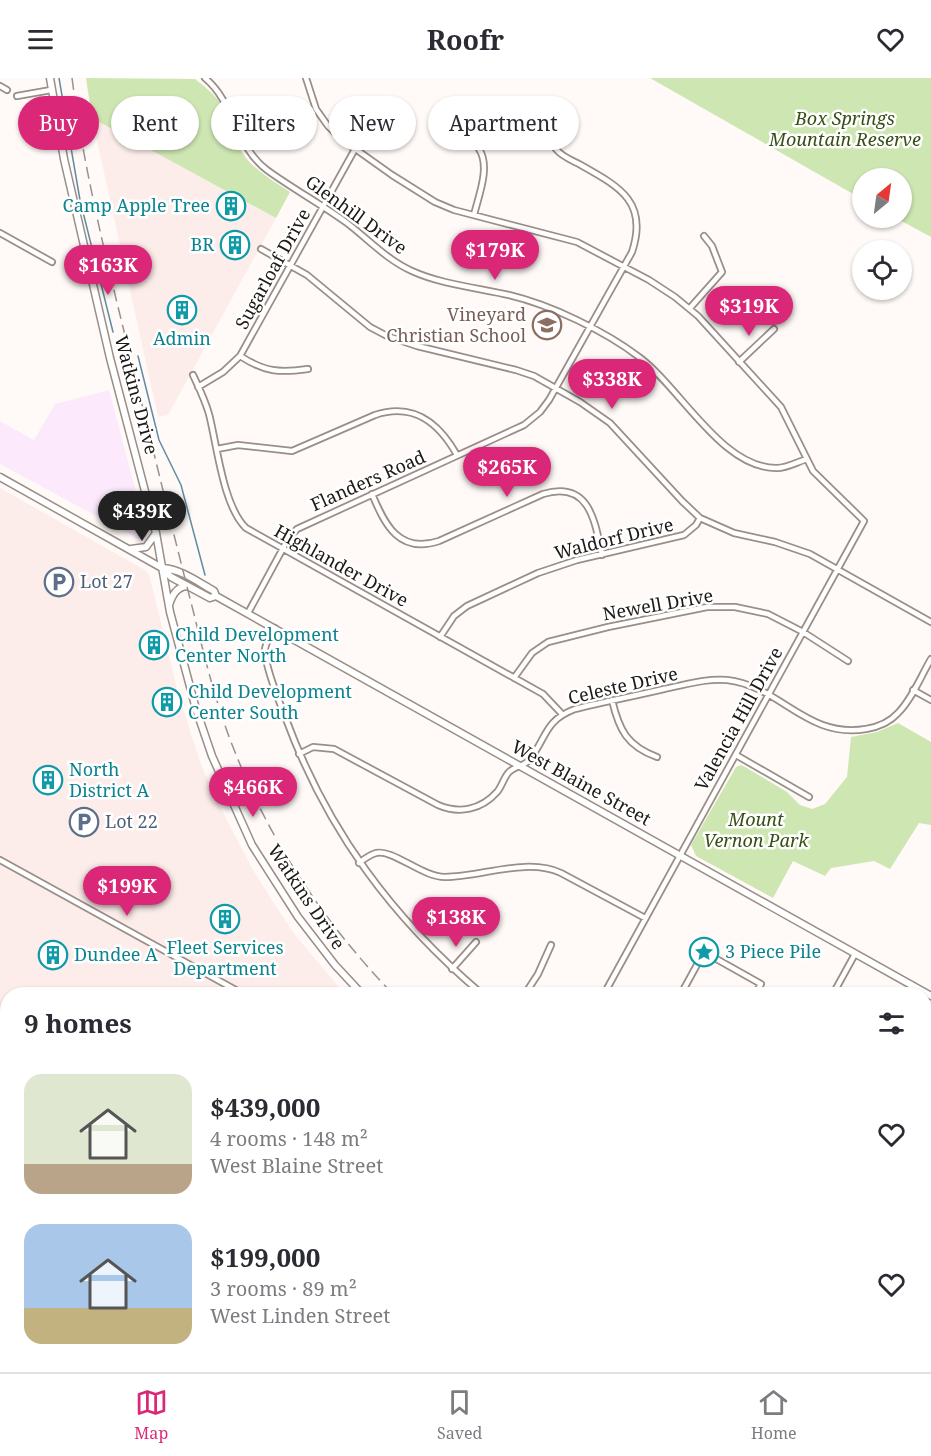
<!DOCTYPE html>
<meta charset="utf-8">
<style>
:root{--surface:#fff;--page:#f2f2f3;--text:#2b2b33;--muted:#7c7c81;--line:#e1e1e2;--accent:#db2777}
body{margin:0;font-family:"Noto Serif",serif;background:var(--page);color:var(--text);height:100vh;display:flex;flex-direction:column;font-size:22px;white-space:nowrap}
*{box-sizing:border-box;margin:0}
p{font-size:20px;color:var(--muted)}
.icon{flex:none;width:33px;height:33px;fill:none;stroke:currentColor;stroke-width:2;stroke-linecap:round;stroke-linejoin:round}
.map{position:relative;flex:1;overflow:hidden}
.sheet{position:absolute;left:0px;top:909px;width:932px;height:386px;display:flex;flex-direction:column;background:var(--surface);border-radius:24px 24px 0 0;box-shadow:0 2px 4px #0004}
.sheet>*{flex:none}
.banner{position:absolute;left:18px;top:18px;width:600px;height:54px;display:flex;gap:12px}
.needle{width:39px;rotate:29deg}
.tools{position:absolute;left:852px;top:90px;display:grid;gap:12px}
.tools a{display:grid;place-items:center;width:60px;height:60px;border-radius:50%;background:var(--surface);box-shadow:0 2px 4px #0004;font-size:30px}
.price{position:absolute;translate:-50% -51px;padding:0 14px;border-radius:21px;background:var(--accent);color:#fff;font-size:20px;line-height:39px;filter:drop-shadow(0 2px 3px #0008)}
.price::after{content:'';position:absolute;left:50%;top:36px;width:18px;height:14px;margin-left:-9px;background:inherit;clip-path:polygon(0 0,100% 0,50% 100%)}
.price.active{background:#222;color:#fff}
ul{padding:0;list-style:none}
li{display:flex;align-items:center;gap:18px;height:150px;padding:0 24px}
li span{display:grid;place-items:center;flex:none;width:168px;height:120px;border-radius:18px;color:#555}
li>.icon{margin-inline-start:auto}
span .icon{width:72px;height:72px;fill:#fffc;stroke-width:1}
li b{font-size:26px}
h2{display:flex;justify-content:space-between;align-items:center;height:72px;padding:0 24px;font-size:26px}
.chip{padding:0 21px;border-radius:27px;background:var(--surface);box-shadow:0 2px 4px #0004;font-size:21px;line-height:54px}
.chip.active{background:var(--accent);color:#fff}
header{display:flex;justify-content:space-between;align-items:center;height:78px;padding:0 24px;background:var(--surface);font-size:27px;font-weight:700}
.tab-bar{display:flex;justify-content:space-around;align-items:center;height:84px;border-top:2px solid var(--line);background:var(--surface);font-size:16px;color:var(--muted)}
.tab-bar a{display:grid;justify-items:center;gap:3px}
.tab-bar .active{color:var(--accent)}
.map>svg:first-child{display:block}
.commercial{fill:#fceafc}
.education{fill:#fdedea}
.green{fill:#cde6b2}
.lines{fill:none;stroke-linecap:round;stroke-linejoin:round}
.stream{stroke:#608ca2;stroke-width:1.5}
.street-casing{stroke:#9a8e87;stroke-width:8}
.secondary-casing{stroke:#9a8e87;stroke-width:9}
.street{stroke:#fff;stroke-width:4.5}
.secondary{stroke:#fff;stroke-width:6}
.rail{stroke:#97928f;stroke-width:1.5;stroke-dasharray:12 6;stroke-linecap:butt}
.labels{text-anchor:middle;stroke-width:5;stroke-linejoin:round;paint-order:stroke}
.park-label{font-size:18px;font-style:italic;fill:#384f14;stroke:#fff}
.culture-label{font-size:18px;fill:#0d838f;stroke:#fff;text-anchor:start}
.street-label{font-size:18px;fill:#1d1916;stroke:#fff}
.education-label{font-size:18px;fill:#785e54;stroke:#fff;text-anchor:end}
.service-label{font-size:18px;fill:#4e5e75;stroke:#fff;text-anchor:start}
</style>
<header><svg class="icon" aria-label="menu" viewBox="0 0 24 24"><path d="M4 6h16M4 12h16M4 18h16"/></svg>Roofr<svg class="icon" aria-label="heart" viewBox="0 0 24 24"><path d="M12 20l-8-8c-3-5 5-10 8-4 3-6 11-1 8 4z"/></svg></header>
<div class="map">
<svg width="931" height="1294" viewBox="0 0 931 1294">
<rect width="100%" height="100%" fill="#fffaf7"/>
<path class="commercial" d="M109,312L147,455V459L144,464L0,386V343L34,362L55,326Z"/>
<path class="education" d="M92,40L276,140L168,337L158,339Z
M0,410L145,492L149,496L179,619L201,686L217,723L252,790L275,827L295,857L345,916H8V1287H387L383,1294H0Z"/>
<path class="green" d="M86,0L195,1C205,9 216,17 222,28C228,41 231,55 238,68C250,90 270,101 290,114L276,140L92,40Z
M650,0H931V159L896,140H902V100H862V121Z
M898,645L931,664V747L919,745L890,791L874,783L831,790L825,798L793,783L773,820L696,778L691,767L736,689L741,687L745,689L787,714L800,727L812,731L825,726L847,699L851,659L877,654Z"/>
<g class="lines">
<path class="stream" d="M59,0L80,122L113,254
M138,278L159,362L181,407L205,497
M0,1106L8,1103"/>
<g class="street-casing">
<path id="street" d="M205,0C235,25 235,68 267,92C293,111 321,126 347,145C368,161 387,182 412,193C440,206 478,210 509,217C551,227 605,253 639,279C680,309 722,391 777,390C787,390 797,384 807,381
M306,0L316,31L328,48L340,60L392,97L435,124L454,132L577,164L649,202L675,219L698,238L781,329L813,393L864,443L604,916
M0,8L7,12
M17,18L51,12
M450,46C460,53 472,61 479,71C491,89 478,119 474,137
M0,155L52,184
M261,171L307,197L370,249L387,258L417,268L516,292L534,298L580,324L610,345L682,423L700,440L734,455L775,464L810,476L931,544
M690,230L722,194L712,168L704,158
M240,278C265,294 279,295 308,291
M739,284L774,251
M193,297C199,310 205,322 209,336C217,367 223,428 246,450L543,616L562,636
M198,309L223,294L240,278L355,71
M217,371L238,367L292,373L375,337C414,324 439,345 457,377
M372,416C385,447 399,476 439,463L543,416C590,402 595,444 602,477
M248,535L288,461L297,451L524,347L540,334L549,322L632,174C649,123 618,108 579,86C571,82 561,78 556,71C549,63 548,55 548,45
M275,550C271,556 266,564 265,571C264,585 280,626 286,641C327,752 392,840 482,916
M440,559L454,538L467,528L538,495L577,482L684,457L696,447L700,440
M514,600L532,575L548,564L608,549L707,529H735L768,536L803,554L848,583
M913,612L931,622
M612,622C619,652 627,668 657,679
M299,676L313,669L334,671L438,727C459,736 481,732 497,714C502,708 504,699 509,694C515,688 525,688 529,682C547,661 543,643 575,631C604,624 634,618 664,611C685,607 706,600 727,602C781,608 806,661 866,651C878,649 890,644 898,635C912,621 921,598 931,581
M736,677L809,719
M0,782L243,916
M359,785C364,781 369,777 376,775C393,771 422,799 445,799C481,799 527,779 561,795L645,840
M452,891L476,864
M525,916L538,896L551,867
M681,916L704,874L761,906L755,916
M833,916L855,876
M908,916L913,908
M924,1029L931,1016
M924,1114L931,1113
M924,1196L931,1198
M517,1287L530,1294
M392,1294L396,1287
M626,1294L630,1287"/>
</g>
<g class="secondary-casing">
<path id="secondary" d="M50,0L64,81L110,280L156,455L170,534L196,631L212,678L252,767L298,839L335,887L362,916
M0,399L162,490L171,499L210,520L216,518
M131,471L146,469L156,455
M162,490C181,491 198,504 214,513L216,518L931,918
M169,527C172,518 176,509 187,508
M0,1243L8,1247
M137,1287L153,1294
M531,1294L535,1287"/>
</g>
<use href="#street" class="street"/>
<use href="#secondary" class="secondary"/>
<path class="rail" d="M72,0C87,115 118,226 145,339C161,404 177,470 194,536C205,581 216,626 233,669C269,762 324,845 393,916
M924,1243L931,1245"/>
</g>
<defs>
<g id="building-ring" transform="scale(1.5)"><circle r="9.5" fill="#fff" stroke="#0f9aa8" stroke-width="1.5"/><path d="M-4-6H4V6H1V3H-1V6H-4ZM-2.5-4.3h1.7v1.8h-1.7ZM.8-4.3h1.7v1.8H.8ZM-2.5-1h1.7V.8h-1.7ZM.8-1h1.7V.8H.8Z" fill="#0f9aa8"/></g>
<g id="school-ring" transform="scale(1.5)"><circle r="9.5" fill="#fff" stroke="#8d6e63" stroke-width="1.5"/><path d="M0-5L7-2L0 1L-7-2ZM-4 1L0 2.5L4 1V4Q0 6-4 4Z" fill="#8d6e63"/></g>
<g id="parking-ring" transform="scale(1.5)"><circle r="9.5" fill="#fff" stroke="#5c6f8a" stroke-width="1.5"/><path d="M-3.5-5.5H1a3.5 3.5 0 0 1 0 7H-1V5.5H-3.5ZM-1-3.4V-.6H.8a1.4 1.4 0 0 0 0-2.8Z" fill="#5c6f8a"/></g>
<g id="sight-ring" transform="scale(1.5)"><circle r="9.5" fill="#fff" stroke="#0f9aa8" stroke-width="1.5"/><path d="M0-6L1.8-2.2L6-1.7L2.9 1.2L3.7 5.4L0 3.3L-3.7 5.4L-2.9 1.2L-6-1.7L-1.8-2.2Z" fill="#0f9aa8"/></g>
</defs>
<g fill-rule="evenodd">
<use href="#building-ring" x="231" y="128"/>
<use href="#building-ring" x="235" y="167"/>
<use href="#building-ring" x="182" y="232"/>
<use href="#school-ring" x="547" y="247"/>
<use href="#parking-ring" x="59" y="504"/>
<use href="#building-ring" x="154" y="567"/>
<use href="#building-ring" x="167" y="624"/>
<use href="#building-ring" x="48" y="702"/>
<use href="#parking-ring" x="84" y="744"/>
<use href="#building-ring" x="225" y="841"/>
<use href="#sight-ring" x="704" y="874"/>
<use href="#building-ring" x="53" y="877"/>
</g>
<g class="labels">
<g class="park-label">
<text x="845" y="47">Box Springs<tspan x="845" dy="21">Mountain Reserve</tspan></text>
<text x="756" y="748">Mount<tspan x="756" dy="21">Vernon Park</tspan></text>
</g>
<g class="culture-label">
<text x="210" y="134" text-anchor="end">Camp Apple Tree</text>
<text x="214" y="173" text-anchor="end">BR</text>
<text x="182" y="267" text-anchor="middle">Admin</text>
<text x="175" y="563">Child Development<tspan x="175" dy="21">Center North</tspan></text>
<text x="188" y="620">Child Development<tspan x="188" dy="21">Center South</tspan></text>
<text x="69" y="698">North<tspan x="69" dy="21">District A</tspan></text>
<text x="225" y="876" text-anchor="middle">Fleet Services<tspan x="225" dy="21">Department</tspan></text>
<text x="725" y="880">3 Piece Pile</text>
<text x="74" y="883">Dundee A</text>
</g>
<g class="street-label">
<text transform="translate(356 137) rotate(36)" y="6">Glenhill Drive</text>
<text transform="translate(273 191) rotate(-61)" y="6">Sugarloaf Drive</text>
<text transform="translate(136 317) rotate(75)" y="6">Watkins Drive</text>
<text transform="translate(368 403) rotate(-24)" y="6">Flanders Road</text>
<text transform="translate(614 461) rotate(-14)" y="6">Waldorf Drive</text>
<text transform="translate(341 488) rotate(29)" y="6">Highlander Drive</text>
<text transform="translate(658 527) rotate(-10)" y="6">Newell Drive</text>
<text transform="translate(623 608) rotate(-13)" y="6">Celeste Drive</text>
<text transform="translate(739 641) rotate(-61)" y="6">Valencia Hill Drive</text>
<text transform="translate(581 705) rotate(29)" y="6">West Blaine Street</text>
<text transform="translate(306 819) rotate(56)" y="6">Watkins Drive</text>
</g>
<g class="education-label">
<text x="526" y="243">Vineyard<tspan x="526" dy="21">Christian School</tspan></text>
</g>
<g class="service-label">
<text x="80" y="510">Lot 27</text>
<text x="105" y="750">Lot 22</text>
</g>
</g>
</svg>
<div class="tools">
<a><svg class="needle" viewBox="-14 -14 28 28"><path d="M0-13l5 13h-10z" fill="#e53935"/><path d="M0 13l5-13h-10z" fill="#7c7c81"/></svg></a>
<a><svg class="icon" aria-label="locate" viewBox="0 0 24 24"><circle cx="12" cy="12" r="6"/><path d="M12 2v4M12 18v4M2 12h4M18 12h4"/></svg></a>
</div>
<b class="price" style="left:495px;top:203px">$179K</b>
<b class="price" style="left:108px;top:218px">$163K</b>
<b class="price" style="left:749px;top:259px">$319K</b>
<b class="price" style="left:612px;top:332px">$338K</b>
<b class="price" style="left:507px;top:420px">$265K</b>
<b class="price active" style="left:142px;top:464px">$439K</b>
<b class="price" style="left:253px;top:740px">$466K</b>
<b class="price" style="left:127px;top:839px">$199K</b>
<b class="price" style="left:456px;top:870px">$138K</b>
<div class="banner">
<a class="chip active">Buy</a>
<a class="chip">Rent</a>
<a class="chip">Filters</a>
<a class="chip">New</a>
<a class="chip">Apartment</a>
</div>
<section class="sheet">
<h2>9 homes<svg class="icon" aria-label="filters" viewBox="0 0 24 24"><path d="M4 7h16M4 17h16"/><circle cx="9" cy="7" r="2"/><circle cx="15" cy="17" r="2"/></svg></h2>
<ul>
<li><span style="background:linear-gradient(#dfe7d0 75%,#b9a48a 0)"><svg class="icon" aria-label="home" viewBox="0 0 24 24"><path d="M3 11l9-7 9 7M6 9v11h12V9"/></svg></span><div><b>$439,000</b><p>4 rooms · 148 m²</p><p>West Blaine Street</p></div><svg class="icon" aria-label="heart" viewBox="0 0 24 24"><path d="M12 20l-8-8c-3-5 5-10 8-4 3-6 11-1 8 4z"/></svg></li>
<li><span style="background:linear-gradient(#a9c7e8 70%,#c2b280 0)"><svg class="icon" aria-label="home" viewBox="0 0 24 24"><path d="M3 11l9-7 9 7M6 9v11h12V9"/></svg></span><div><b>$199,000</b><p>3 rooms · 89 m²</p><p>West Linden Street</p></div><svg class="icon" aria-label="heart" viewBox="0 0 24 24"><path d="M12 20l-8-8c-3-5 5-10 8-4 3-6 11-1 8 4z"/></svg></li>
</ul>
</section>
</div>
<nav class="tab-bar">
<a class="active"><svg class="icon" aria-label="map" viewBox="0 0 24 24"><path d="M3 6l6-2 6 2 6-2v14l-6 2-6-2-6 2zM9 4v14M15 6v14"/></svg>Map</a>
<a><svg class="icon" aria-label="saved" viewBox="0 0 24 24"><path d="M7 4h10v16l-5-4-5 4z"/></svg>Saved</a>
<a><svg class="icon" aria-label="home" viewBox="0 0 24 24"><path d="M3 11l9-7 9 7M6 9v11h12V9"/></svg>Home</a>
</nav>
